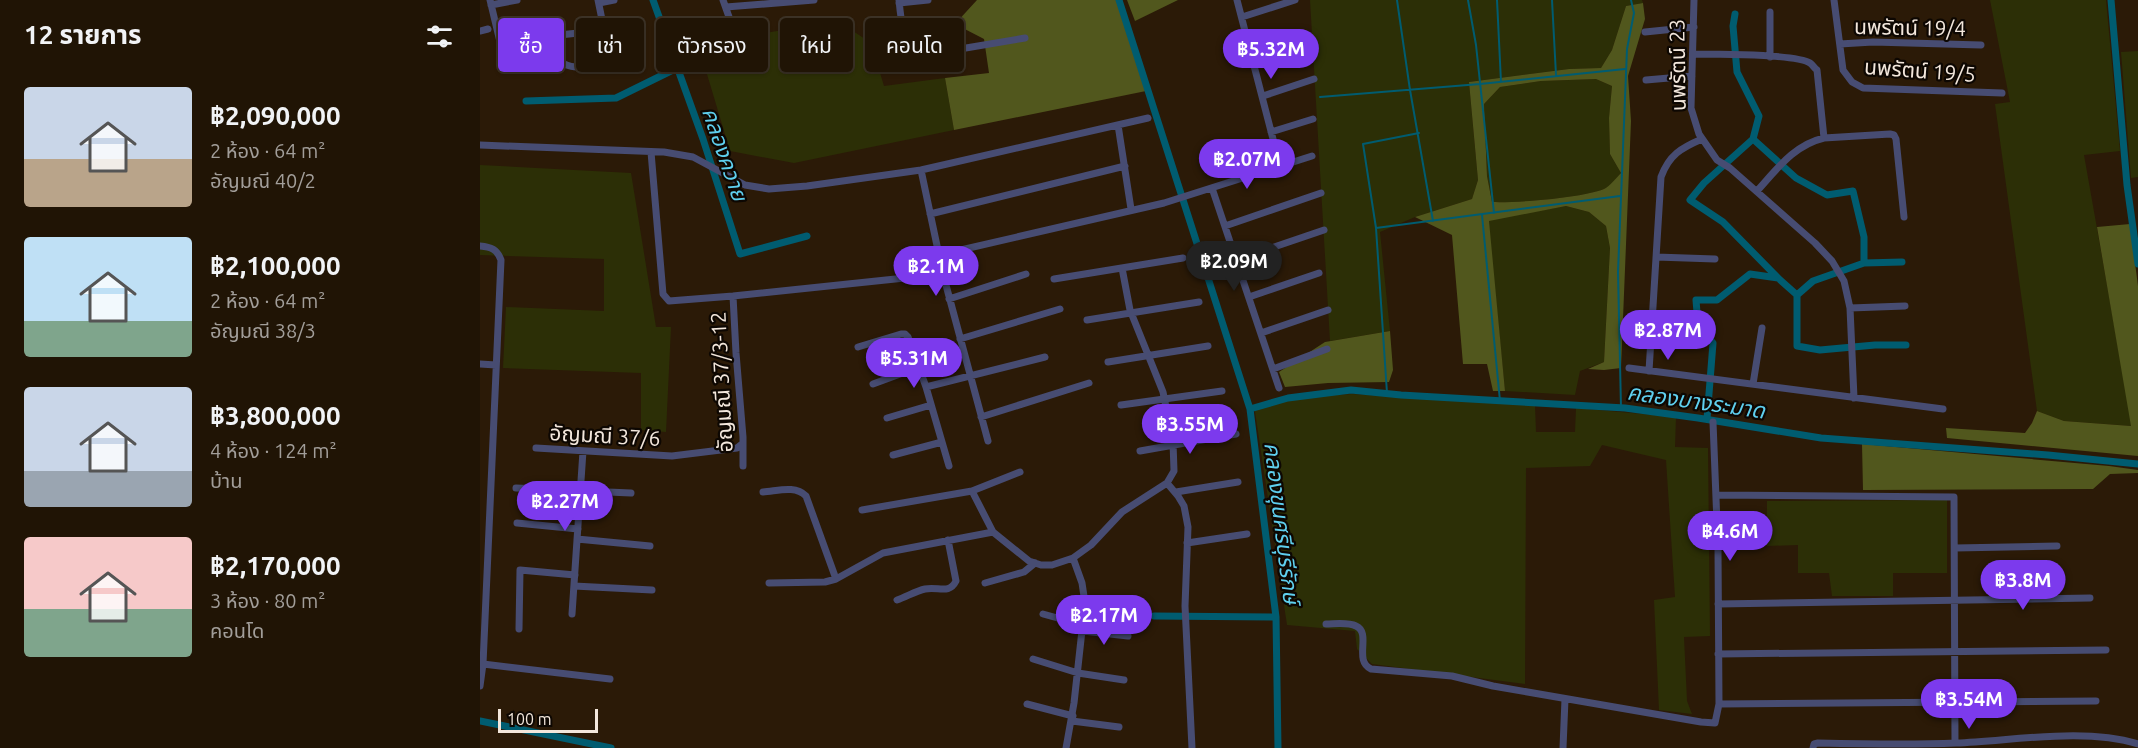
<!DOCTYPE html>
<html lang="th">
<meta charset="utf-8">
<style>
:root{--surface:#201405;--page:#2d2113;--text:#f1f3f6;--muted:#a29e9a;--line:#3d3327;--accent:#7c3aed}
body{margin:0;font-family:Ubuntu,"Noto Sans Thai",sans-serif;background:var(--page);color:var(--text);height:100vh;display:flex;flex-direction:column;font-size:22px;white-space:nowrap}
*{box-sizing:border-box;margin:0}
p{font-size:20px;color:var(--muted)}
.icon{flex:none;width:33px;height:33px;fill:none;stroke:currentColor;stroke-width:2;stroke-linecap:round;stroke-linejoin:round}
.map{position:relative;flex:1;overflow:hidden}
.panel{display:flex;flex-direction:column;background:var(--surface);width:480px}
.panel>*{flex:none}
.top-card{position:absolute;left:18px;top:18px;width:570px;height:54px;display:flex;gap:12px}
.scale{position:absolute;left:18px;bottom:15px;width:100px;box-sizing:border-box;padding-left:6px;border:3px solid #f3e7dc;border-top:0;font-size:16px;line-height:21px;white-space:nowrap;color:#f3e7dc;-webkit-text-stroke:4px #0d0702;paint-order:stroke}
.price{position:absolute;translate:-50% -51px;padding:0 14px;border-radius:21px;background:var(--accent);color:#fff;font-size:20px;line-height:39px;filter:drop-shadow(0 2px 3px #0008)}
.price::after{content:'';position:absolute;left:50%;top:36px;width:18px;height:14px;margin-left:-9px;background:inherit;clip-path:polygon(0 0,100% 0,50% 100%)}
.price.on{background:#222;color:#fff}
ul{padding:0;list-style:none}
li{display:flex;align-items:center;gap:18px;height:150px;padding:0 24px}
li span{display:grid;place-items:center;flex:none;width:168px;height:120px;border-radius:6px;color:#555}
li>.icon{margin-inline-start:auto}
span .icon{width:72px;height:72px;fill:#fffc;stroke-width:1}
li b{font-size:26px}
h2{display:flex;justify-content:space-between;align-items:center;height:72px;padding:0 24px;font-size:26px}
.tag{padding:0 21px;border-radius:6px;background:var(--surface);box-shadow:0 2px 4px #0004,0 0 0 2px var(--line);font-size:21px;line-height:54px}
.tag.on{background:var(--accent);color:#fff}
main{display:flex;flex:1;min-height:0}
.map>svg:first-child{display:block}
.green{fill:#2c2f06}
.forest{fill:#51571d;fill-rule:evenodd}
.lines{fill:none;stroke-linecap:round;stroke-linejoin:round}
.stream{stroke:#005c70;stroke-width:2}
.canal{stroke:#005c70;stroke-width:7}
.minor{stroke:#474c72;stroke-width:7}
.labels{text-anchor:middle;stroke-width:4.5;stroke-linejoin:round;paint-order:stroke}
.street-label{font-size:21px;fill:#f3e7dc;stroke:#0d0702}
.water-label{font-size:22px;font-style:italic;fill:#5fcfee;stroke:#0d0702}
</style>
<main>
<section class="panel">
<h2>12 รายการ<svg class="icon" aria-label="filters" viewBox="0 0 24 24"><path d="M4 7h16M4 17h16"/><circle cx="9" cy="7" r="2"/><circle cx="15" cy="17" r="2"/></svg></h2>
<ul>
<li><span style="background:linear-gradient(#c9d6e8 60%,#b9a48a 0)"><svg class="icon" aria-label="home" viewBox="0 0 24 24"><path d="M3 11l9-7 9 7M6 9v11h12V9"/></svg></span><div><b>฿2,090,000</b><p>2 ห้อง · 64 m²</p><p>อัญมณี 40/2</p></div></li>
<li><span style="background:linear-gradient(#bfe0f5 70%,#7fa58c 0)"><svg class="icon" aria-label="home" viewBox="0 0 24 24"><path d="M3 11l9-7 9 7M6 9v11h12V9"/></svg></span><div><b>฿2,100,000</b><p>2 ห้อง · 64 m²</p><p>อัญมณี 38/3</p></div></li>
<li><span style="background:linear-gradient(#c9d6e8 70%,#9aa5b1 0)"><svg class="icon" aria-label="home" viewBox="0 0 24 24"><path d="M3 11l9-7 9 7M6 9v11h12V9"/></svg></span><div><b>฿3,800,000</b><p>4 ห้อง · 124 m²</p><p>บ้าน</p></div></li>
<li><span style="background:linear-gradient(#f6c9c9 60%,#7fa58c 0)"><svg class="icon" aria-label="home" viewBox="0 0 24 24"><path d="M3 11l9-7 9 7M6 9v11h12V9"/></svg></span><div><b>฿2,170,000</b><p>3 ห้อง · 80 m²</p><p>คอนโด</p></div></li>
</ul>
</section>
<div class="map">
<svg width="1658" height="748" viewBox="0 0 1658 748">
<rect width="100%" height="100%" fill="#2b1a07"/>
<path class="green" d="M830,0H1162L1163,3L1146,6L1132,50L1121,68L1089,69L989,82L998,180L992,199L935,217L900,232L910,331L850,341Z
M1510,0H1626L1640,151L1604,155L1652,426L1584,421L1557,411L1515,104L1530,102Z
M358,21L391,43L404,86L465,78L474,130L314,163L250,151L218,44Z
M1658,51V177L1651,178L1641,52Z
M1116,79L1132,86L1129,118L1130,154L1141,173C1136,178 1131,186 1124,189C1101,198 1038,203 1012,202L1007,176L1004,104L1020,87L1061,81Z
M0,165L151,173L176,327H191L186,432L161,430V373L23,368L26,307L124,311V259L0,255Z
M1086,206L1109,212L1126,226L1130,248L1124,362L1100,371L1095,395L1025,391L1008,220Z
M872,394L1055,405L1056,432H1095L1096,408L1196,417L1195,447L1228,448L1230,636L1204,637L1207,701L1212,714L1179,710L1174,600L1195,597L1186,460L1122,445L1110,466L1046,468L1045,684L892,664L877,649L875,631L807,625L774,405L826,397Z
M1467,500V573H1413V596H1352L1349,573H1318V545L1287,546V501Z"/>
<path class="forest" d="M497,0H637L666,91L474,130L465,78L509,73L504,39L475,24Z
M647,0H698L655,21Z
M1163,3L1165,19L1148,76L1151,121L1141,368L1124,370L1108,369L1124,362L1130,248L1126,226L1109,212L1086,206L1009,221L1025,391H1013L1007,364H983L972,235L935,217L992,199L998,180L989,82L1089,69L1121,68L1132,50L1146,6ZM1116,79L1132,86L1129,118L1130,154L1141,173C1136,178 1130,186 1124,189C1101,198 1038,203 1012,202L1007,176L1004,104L1020,87L1061,81Z
M1650,224L1658,286V456L1467,438L1466,428L1545,433L1552,423L1557,411L1584,421L1651,426L1617,227Z
M910,331L913,370L909,382L848,383L805,387L799,372L845,342Z
M1382,444L1629,466L1658,470V473L1630,474L1613,489L1383,490Z"/>
<g class="lines">
<path class="stream" d="M917,0L930,90L953,221
M988,0L996,45L1014,213
M1017,0L1021,82
M1072,0L1076,75
M840,97L1000,84L1145,69
M1002,215L1020,401
M896,228L1140,196
M907,393L896,228L883,144L939,133
M1141,408L1138,272L1147,49L1154,13L1151,0"/>
<path class="canal" d="M173,0L223,139L260,254L327,236
M639,0L770,409L796,617L798,748
M1631,0L1647,185L1658,264
M1255,14L1253,26L1257,72L1279,116L1273,139L1224,183L1210,200L1243,222L1298,278
M46,101L136,98L197,68
M1273,139L1316,178L1347,195L1373,191L1384,237V263L1422,262
M1317,295L1333,281L1384,263
M770,409L808,398L871,390L921,395L1145,408L1218,418L1341,438L1568,455L1658,464
M1227,419L1233,343L1218,325L1216,300H1237L1270,274L1298,278L1317,295V346L1340,350L1395,345H1426
M674,616L796,617
M0,721L131,748"/>
<path class="minor" d="M10,0L21,46L71,36L125,30
M243,0L254,31
M419,0C420,11 423,44 432,51C436,55 445,54 450,54L545,38
M757,0L800,166
M1214,0L1211,108L1219,134L1237,160L1250,168L1335,243L1352,261L1364,281L1370,308L1374,398
M1354,0L1363,70L1372,82L1383,88L1522,93
M119,3L134,0
M419,3L448,0
M11,5L37,0
M246,7L334,0
M1290,12V57
M762,17L815,0
M0,31L8,29
M1165,32L1214,27
M71,36C72,44 72,53 78,59C92,75 125,65 127,44L118,0
M1360,44L1393,42L1501,45
M1213,54C1234,54 1316,54 1330,63C1333,65 1334,68 1337,70L1344,138
M771,55L827,36
M1166,80L1212,76
M783,96L834,79
M638,125L651,209
M791,132L833,119
M0,145L184,152L213,157L265,185L289,189L327,186L441,170L668,118
M171,152L183,294L189,301L253,296L463,274
M441,170L463,274L508,441
M732,188L799,388
M1277,191C1297,169 1314,145 1344,138L1410,134L1414,135L1416,139L1424,217
M450,214L645,166
M745,226L841,193
M0,246C11,247 17,249 21,260L3,664L130,679
M459,255L684,203L832,156
M1176,257L1235,259
M756,260L844,230
M574,279L703,258
M253,296L256,353L263,437V466
M769,297L839,273
M469,299L546,274
M1370,308L1425,306
M607,320L719,302
M781,333L848,310
M480,339L580,309
M378,347L421,334H425L428,337L446,387L469,466
M628,362L728,346
M0,364L16,365
M1149,368L1463,409
M793,369L847,349
M1169,371L1181,177C1189,155 1201,148 1222,139
M393,384L439,367
M1273,384L1282,328
M446,387L565,357
M641,405L742,391
M501,417L609,383
M407,418L451,405
M1233,422L1238,549L1239,704
M56,448L192,456L257,448L262,444
M660,451L756,434
M413,455L462,442
M687,483L698,496L704,506L708,527L705,606L712,748
M36,488L151,493
M492,491L513,532L549,561L561,565H572L593,558L611,545L642,512L687,483L694,471L693,442L683,392L650,310L642,268
M283,492C298,491 315,485 326,496L356,579
M696,492L758,482
M1236,495L1474,497L1475,743
M382,510L492,491L540,472
M37,523L98,529
M97,539L170,546
M707,543L767,534
M1475,548L1577,546
M289,583L345,582L356,579L403,553L513,532
M505,583L544,572L555,563
M94,586L172,590
M417,600C426,597 436,591 445,589C458,586 469,595 476,581L468,540
M1238,604L1610,598
M92,614L103,451
M563,614L603,625
M846,624C855,624 868,622 876,626C892,633 873,661 891,669L972,676L1013,686L1221,722L1235,723L1239,704L1616,701
M39,629L40,570L95,575
M603,631L648,636
M1238,654L1626,650
M553,659L598,673L644,680
M0,686L3,664
M547,704L593,716
M592,721L639,727
M586,748L594,703L605,603L602,583L593,558
M1083,748L1085,699
M1333,748L1334,744L1338,743C1384,744 1430,745 1476,743C1532,741 1605,727 1658,744"/>
</g>
<g class="labels">
<g class="street-label">
<text transform="translate(1430 28) rotate(1)" y="7">นพรัตน์ 19/4</text>
<text transform="translate(1198 65) rotate(-91)" y="7">นพรัตน์ 23</text>
<text transform="translate(1440 71) rotate(4)" y="7">นพรัตน์ 19/5</text>
<text transform="translate(242 382) rotate(-93)" y="7">อัญมณี 37/3-12</text>
<text transform="translate(125 436) rotate(3)" y="7">อัญมณี 37/6</text>
</g>
<g class="water-label">
<text transform="translate(245 154) rotate(71)" y="8">คลองควาย</text>
<text transform="translate(1216 401) rotate(8)" y="8">คลองบางระมาด</text>
<text transform="translate(802 523) rotate(83)" y="8">คลองขุนศรีบุรีรักษ์</text>
</g>
</g>
</svg>
<div class="scale">100 m</div>
<b class="price" style="left:791px;top:80px">฿5.32M</b>
<b class="price" style="left:767px;top:190px">฿2.07M</b>
<b class="price on" style="left:754px;top:292px">฿2.09M</b>
<b class="price" style="left:456px;top:297px">฿2.1M</b>
<b class="price" style="left:1188px;top:361px">฿2.87M</b>
<b class="price" style="left:434px;top:389px">฿5.31M</b>
<b class="price" style="left:710px;top:455px">฿3.55M</b>
<b class="price" style="left:85px;top:532px">฿2.27M</b>
<b class="price" style="left:1250px;top:562px">฿4.6M</b>
<b class="price" style="left:1543px;top:611px">฿3.8M</b>
<b class="price" style="left:624px;top:646px">฿2.17M</b>
<b class="price" style="left:1489px;top:730px">฿3.54M</b>
<div class="top-card">
<a class="tag on">ซื้อ</a>
<a class="tag">เช่า</a>
<a class="tag">ตัวกรอง</a>
<a class="tag">ใหม่</a>
<a class="tag">คอนโด</a>
</div>
</div>
</main>
